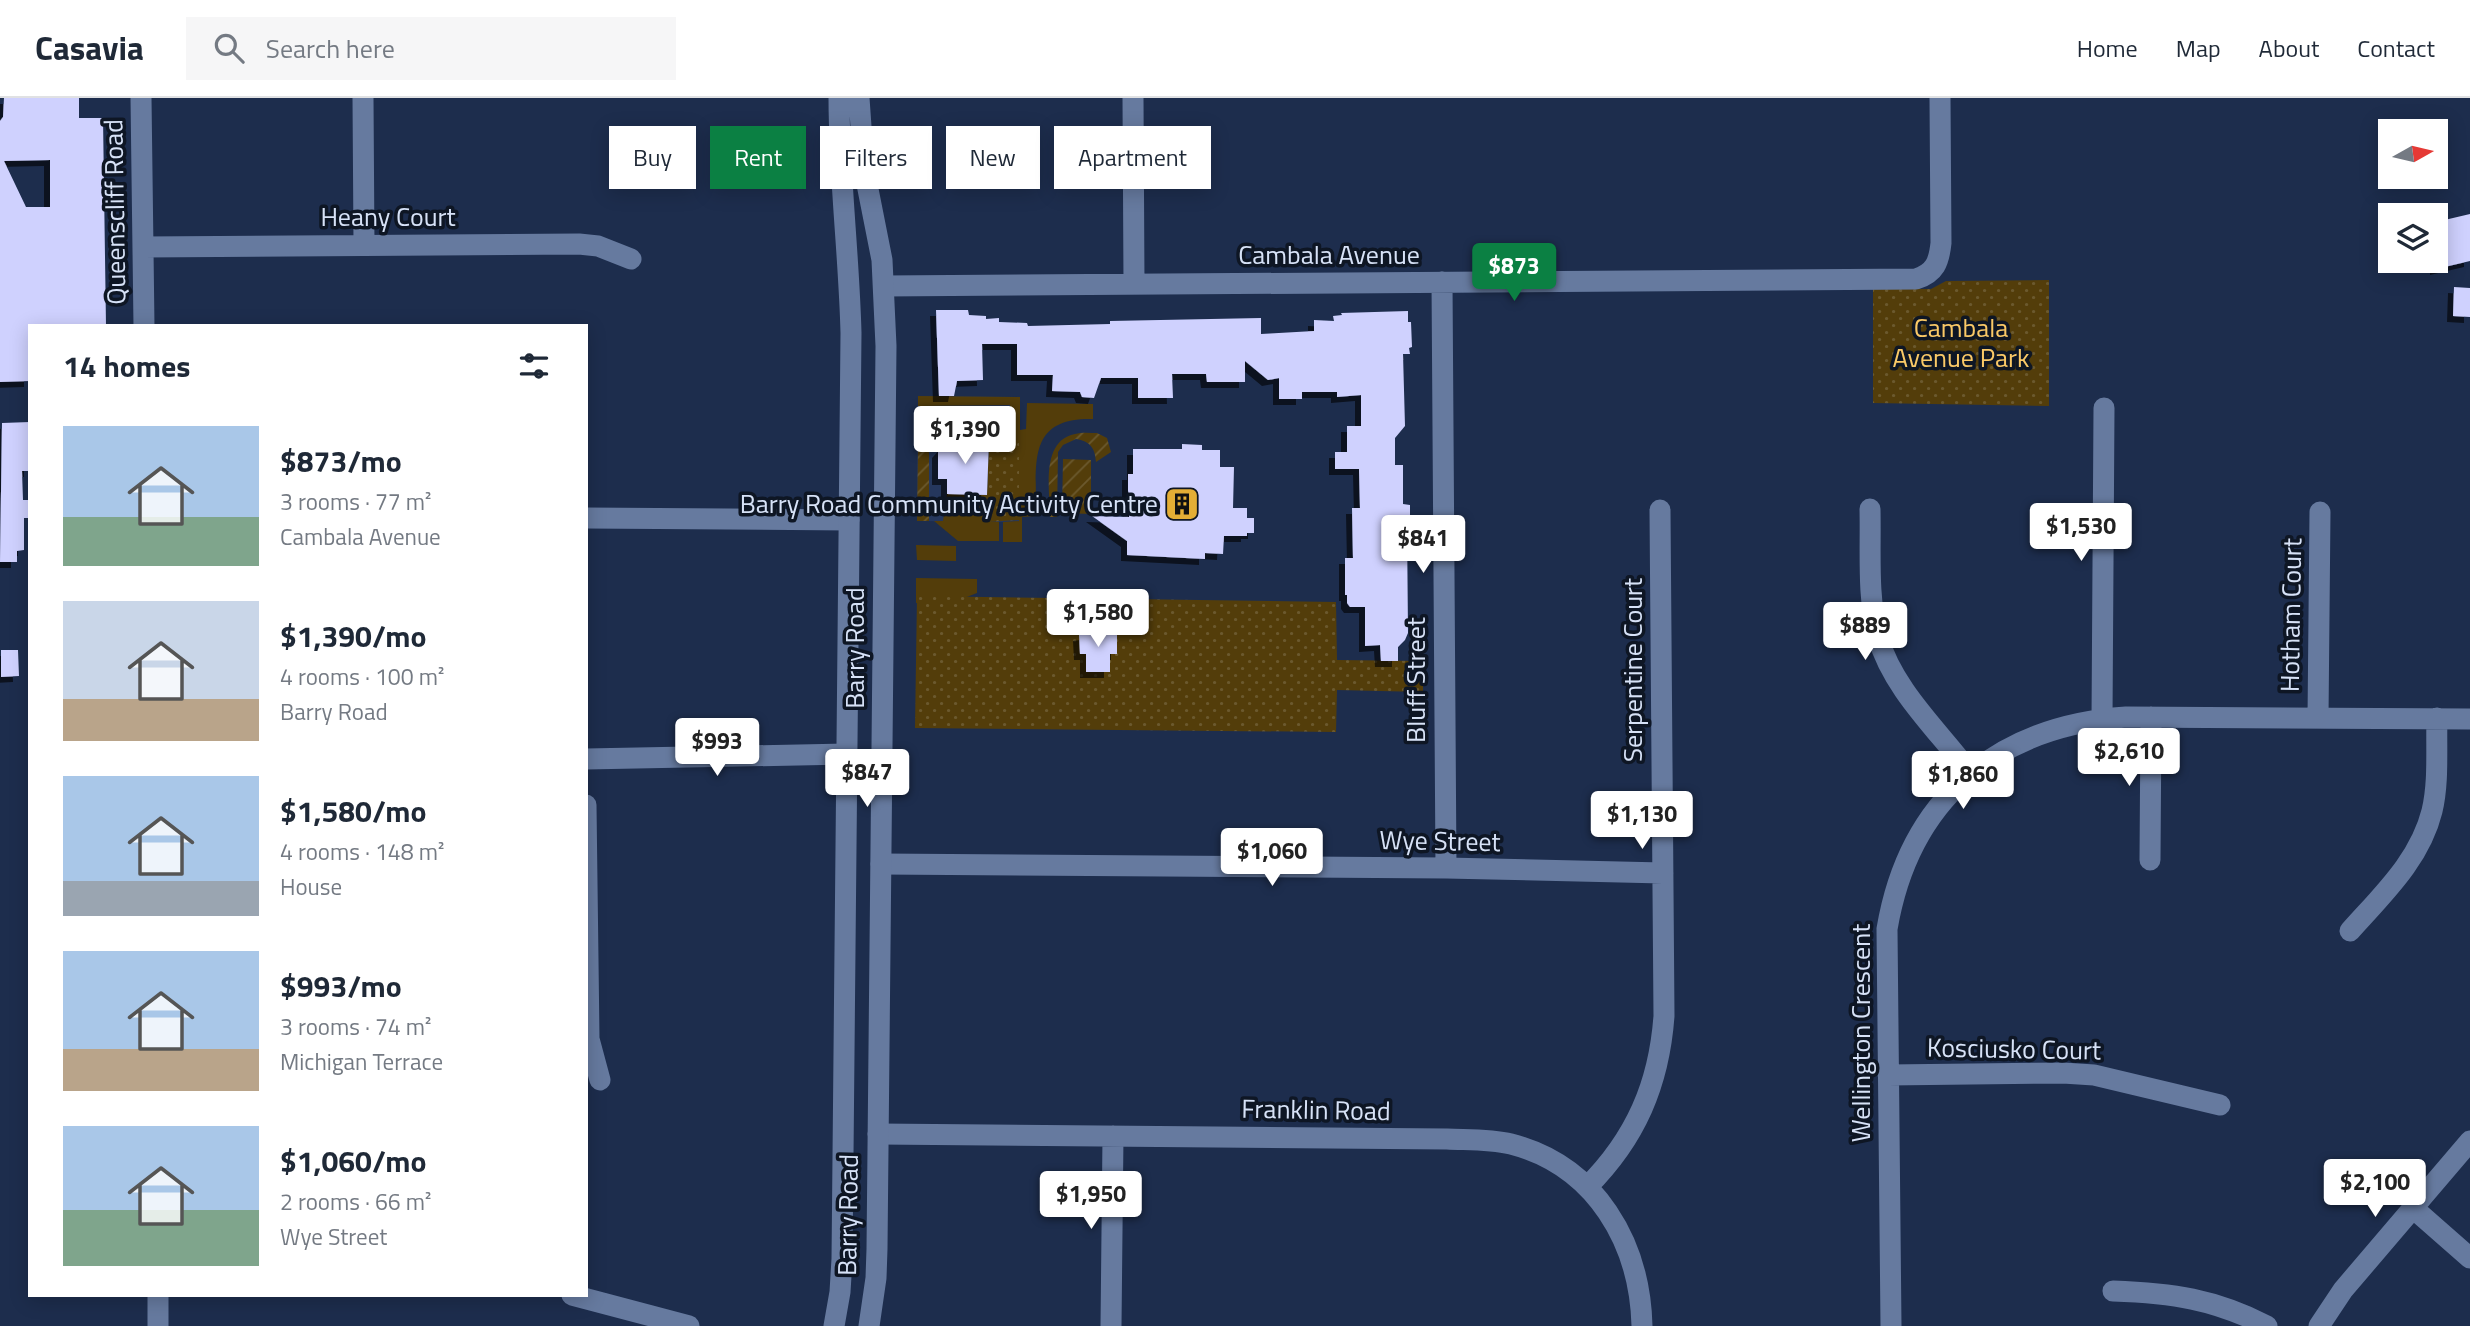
<!DOCTYPE html>
<meta charset="utf-8">
<style>
:root{--surface:#fff;--page:#f6f6f7;--text:#1f2937;--muted:#747a83;--line:#e0e1e3;--accent:#0b8043}
body{margin:0;font-family:"Titillium Web",sans-serif;background:var(--page);color:var(--text);height:100vh;display:flex;flex-direction:column;font-size:26px;white-space:nowrap}
*{box-sizing:border-box;margin:0}
p{font-size:23px;color:var(--muted)}
.icon{flex:none;width:38px;height:38px;fill:none;stroke:currentColor;stroke-width:2;stroke-linecap:round;stroke-linejoin:round}
.map{position:relative;flex:1;overflow:hidden}
.sheet{position:absolute;left:28px;top:226px;width:560px;height:973px;display:flex;flex-direction:column;background:var(--surface);border-radius:0px;box-shadow:0 4px 18px #0003}
.sheet>*{flex:none}
.banner{position:absolute;left:609px;top:28px;width:665px;height:63px;display:flex;gap:14px}
.needle{width:46px;rotate:82deg}
.controls{position:absolute;left:2378px;top:21px;display:grid;gap:14px}
.controls a{display:grid;place-items:center;width:70px;height:70px;border-radius:0px;background:var(--surface);box-shadow:0 4px 18px #0003;font-size:35px}
.price{position:absolute;translate:-50% -60px;padding:0 16px;border-radius:7px;background:#fff;color:#222;font-size:23px;line-height:46px;filter:drop-shadow(0 2px 4px #0008)}
.price::after{content:'';position:absolute;left:50%;top:42px;width:21px;height:16px;margin-left:-10px;background:inherit;clip-path:polygon(0 0,100% 0,50% 100%)}
.price.selected{background:var(--accent);color:#fff}
ul{padding:0;list-style:none}
li{display:flex;align-items:center;gap:21px;height:175px;padding:0 35px}
li span{display:grid;place-items:center;flex:none;width:196px;height:140px;border-radius:0px;color:#555}
li>.icon{margin-inline-start:auto}
span .icon{width:84px;height:84px;fill:#fffc;stroke-width:1}
li b{font-size:30px}
h2{display:flex;justify-content:space-between;align-items:center;height:84px;padding:0 35px;font-size:30px}
.chip{padding:0 24px;border-radius:0px;background:var(--surface);box-shadow:0 4px 18px #0003;font-size:24px;line-height:63px}
.chip.selected{background:var(--accent);color:#fff}
header{display:flex;align-items:center;gap:42px;box-sizing:border-box;height:98px;padding:0 35px;background:var(--surface);border-bottom:2px solid var(--line)}
header strong{font-size:33px}
nav{display:flex;gap:38px;margin-inline-start:auto;font-size:24px}
.search{width:490px;height:63px;background:var(--page);display:flex;align-items:center;gap:18px;box-sizing:border-box;padding:0 24px;border-radius:0px;color:var(--muted);font-size:26px}
.map>svg:first-child{display:block}
.built{fill:#25375d}
.grass{fill:#533d0a}
.park{fill:url(#park-dots)}
.garden{fill:url(#garden-furrows)}
.building{fill:#cfd1fe;fill-rule:evenodd;filter:url(#shadow)}
.lines{fill:none;stroke-linecap:round;stroke-linejoin:round}
.street{stroke:#667a9f;stroke-width:21}
.secondary{stroke:#667a9f;stroke-width:21}
.labels{text-anchor:middle;stroke-width:7;stroke-linejoin:round;paint-order:stroke}
.street-label{font-size:26px;fill:#d7e2f7;stroke:#0e1624}
.park-label{font-size:26px;fill:#fac967;stroke:#0e1624}
.poi-label{font-size:26px;fill:#d7e2f7;stroke:#0e1624;text-anchor:end}
</style>
<header>
<strong>Casavia</strong>
<div class="search"><svg class="icon" aria-label="search" viewBox="0 0 24 24"><circle cx="10" cy="10" r="6"/><path d="M15 15l6 6"/></svg>Search here</div>
<nav><a>Home</a><a>Map</a><a>About</a><a>Contact</a></nav>
</header>
<div class="map">
<svg width="2470" height="1228" viewBox="0 0 2470 1228">
<defs>
<pattern id="park-dots" width="8" height="8" patternUnits="userSpaceOnUse" patternTransform="scale(1.75)"><rect width="8" height="8" fill="#533d0a"/><path d="M2 2h.1M6 6h.1" fill="none" stroke="#6b592e" stroke-width="1.8" stroke-linecap="round"/></pattern>
<pattern id="garden-furrows" width="10" height="10" patternUnits="userSpaceOnUse" patternTransform="scale(1.75)"><rect width="10" height="10" fill="#533d0a"/><path d="M-1 1l2-2M0 10L10 0M9 11l2-2" fill="none" stroke="#6b592e"/></pattern>
<filter id="shadow"><feDropShadow dx="-6" dy="6" stdDeviation="0" flood-color="#0009"/></filter>
</defs>
<rect width="100%" height="100%" fill="#1d2d4d"/>
<path class="built" d="M918,298L1020,299L1019,424L917,423Z"/>
<path class="grass" d="M918,298L1020,299V332L1026,331L1027,305L1093,306V321C1025,319 1037,368 1036,418L1022,419V444H1003V424L1019,423V344H1010V307L918,308Z
M947,396L987,397L986,423L999,424V443H958L934,423H943Z
M916,447L956,448V463L917,462Z
M916,480L977,481V495L954,504L916,505Z"/>
<path class="park" d="M2049,182V308L1873,305V191H1931L1946,183Z
M989,344H1019V422L986,424Z
M917,498L1336,504L1337,562L1423,563V594L1337,592L1336,634L915,630Z"/>
<path class="garden" d="M1097,335L1107,340L1111,354L1096,364C1095,350 1090,343 1076,341L1063,347L1058,354L1057,419H1050C1050,393 1040,343 1075,336C1082,334 1090,335 1097,335Z
M923,340H933L929,352V423H917L918,348L923,347Z
M1063,361L1091,362V416L1062,415Z"/>
<path class="building" d="M4,0H79V20H103L106,228H30V283L0,284V23L3,19ZM50,62V109H26L4,63Z
M2470,116V163L2436,171V124Z
M2454,189L2470,190V219L2453,218Z
M936,212H968L969,217L986,218V221L999,220V224L1027,225L1028,228L1110,226V223L1261,220V236L1314,233V222L1334,223L1333,218L1342,217L1341,215L1408,213V224H1411L1412,249L1409,250L1410,256H1403L1405,328L1395,340V367H1403V406L1410,407V425H1407L1408,535L1405,542L1398,549V563H1381L1380,547L1365,548V509H1350L1347,505V497H1345V460H1353L1352,410H1360L1359,371H1335V354H1347V328H1361V297L1337,299V294H1302V301H1279V280L1268,282L1245,263V284H1207L1206,276H1172L1173,300H1138V280H1101L1094,300L1082,299L1080,294L1052,293L1053,277H1017V246H982L983,282L957,283L954,298H939Z
M30,324V373H22L23,402H30V420H24V452L17,453V464H0L2,325Z
M950,341L989,342L987,397L947,396V381H938V354Z
M1182,346L1202,347V352H1220V369H1234L1233,410H1247V420H1254V435H1247V438H1224L1223,456L1205,455V461L1127,457V443L1092,418L1129,419L1132,402L1128,393V376H1133V351H1182Z
M1086,530H1110V537H1117V556H1110V574H1086V556H1080L1079,537L1086,536Z
M1,552H18L19,578L1,579Z"/>
<g class="lines">
<path class="street" d="M141,0L144,228
M363,0L364,147
M1133,0L1134,186
M143,149L579,146L598,148L631,161
M1442,184L1446,770
M884,188L1916,181C1935,175 1939,164 1941,145L1940,0
M1870,411C1871,453 1867,498 1878,539C1893,592 1939,633 1971,676
M586,420L849,422
M2318,620L2320,414
M2102,621L2104,310
M586,661L847,656
M586,707L589,941L600,982
M2150,762L2151,619
M881,766L1446,770L1663,775
M2350,833C2382,797 2420,762 2432,713C2439,684 2436,651 2437,620
M1888,977L2063,975L2094,977L2220,1007
M878,1036L1447,1041C1468,1042 1490,1041 1511,1046C1596,1068 1640,1145 1642,1228
M1587,1089C1636,1040 1659,986 1664,918L1660,412
M2413,1110L2470,1160
M2113,1193C2172,1195 2214,1201 2267,1228
M572,1197L689,1228
M158,1228V1197
M1111,1228L1113,1038
M1891,1228L1887,831C1909,701 1997,628 2126,619L2470,621
M2319,1228L2343,1192L2470,1043"/>
<path class="secondary" d="M859,0L864,71L882,162L886,248L877,1151L876,1180L869,1228
M834,1228L840,1194L842,1161L851,235C849,156 839,78 839,0"/>
</g>
<defs>
<g id="building-square" transform="scale(1.75)"><rect x="-9" y="-9" width="18" height="18" rx="4" fill="#e4ae35" stroke="#0e1624"/><path d="M-4-6H4V6H1V3H-1V6H-4ZM-2.5-4.3h1.7v1.8h-1.7ZM.8-4.3h1.7v1.8H.8ZM-2.5-1h1.7V.8h-1.7ZM.8-1h1.7V.8H.8Z" fill="#111"/></g>
</defs>
<g fill-rule="evenodd">
<use href="#building-square" x="1182" y="406"/>
</g>
<g class="labels">
<g class="street-label">
<text transform="translate(115 114) rotate(-91)" y="9">Queenscliff Road</text>
<text x="388" y="128">Heany Court</text>
<text x="1329" y="166">Cambala Avenue</text>
<text transform="translate(2291 517) rotate(-89)" y="9">Hotham Court</text>
<text transform="translate(855 550) rotate(-90)" y="9">Barry Road</text>
<text transform="translate(1633 572) rotate(-90)" y="9">Serpentine Court</text>
<text transform="translate(1416 582) rotate(-90)" y="9">Bluff Street</text>
<text transform="translate(1440 743) rotate(1)" y="9">Wye Street</text>
<text transform="translate(1861 935) rotate(-90)" y="9">Wellington Crescent</text>
<text transform="translate(2014 951) rotate(1)" y="9">Kosciusko Court</text>
<text transform="translate(1316 1012) rotate(1)" y="9">Franklin Road</text>
<text transform="translate(848 1117) rotate(-89)" y="9">Barry Road</text>
</g>
<g class="park-label">
<text x="1961" y="239">Cambala<tspan x="1961" dy="30">Avenue Park</tspan></text>
</g>
<g class="poi-label">
<text x="1158" y="415">Barry Road Community Activity Centre</text>
</g>
</g>
</svg>
<div class="controls">
<a><svg class="needle" viewBox="-14 -14 28 28"><path d="M0-13l5 13h-10z" fill="#e53935"/><path d="M0 13l5-13h-10z" fill="#747a83"/></svg></a>
<a><svg class="icon" aria-label="layers" viewBox="0 0 24 24"><path d="M12 4l9 5-9 5-9-5zM3 14l9 5 9-5"/></svg></a>
</div>
<b class="price selected" style="left:1514px;top:205px">$873</b>
<b class="price" style="left:965px;top:368px">$1,390</b>
<b class="price" style="left:2081px;top:465px">$1,530</b>
<b class="price" style="left:1423px;top:477px">$841</b>
<b class="price" style="left:1098px;top:551px">$1,580</b>
<b class="price" style="left:1865px;top:564px">$889</b>
<b class="price" style="left:717px;top:680px">$993</b>
<b class="price" style="left:2129px;top:690px">$2,610</b>
<b class="price" style="left:867px;top:711px">$847</b>
<b class="price" style="left:1963px;top:713px">$1,860</b>
<b class="price" style="left:1642px;top:753px">$1,130</b>
<b class="price" style="left:1272px;top:790px">$1,060</b>
<b class="price" style="left:2375px;top:1121px">$2,100</b>
<b class="price" style="left:1091px;top:1133px">$1,950</b>
<div class="banner">
<a class="chip">Buy</a>
<a class="chip selected">Rent</a>
<a class="chip">Filters</a>
<a class="chip">New</a>
<a class="chip">Apartment</a>
</div>
<section class="sheet">
<h2>14 homes<svg class="icon" aria-label="filters" viewBox="0 0 24 24"><path d="M4 7h16M4 17h16"/><circle cx="9" cy="7" r="2"/><circle cx="15" cy="17" r="2"/></svg></h2>
<ul>
<li><span style="background:linear-gradient(#a9c7e8 65%,#7fa58c 0)"><svg class="icon" aria-label="home" viewBox="0 0 24 24"><path d="M3 11l9-7 9 7M6 9v11h12V9"/></svg></span><div><b>$873/mo</b><p>3 rooms · 77 m²</p><p>Cambala Avenue</p></div></li>
<li><span style="background:linear-gradient(#c9d6e8 70%,#b9a48a 0)"><svg class="icon" aria-label="home" viewBox="0 0 24 24"><path d="M3 11l9-7 9 7M6 9v11h12V9"/></svg></span><div><b>$1,390/mo</b><p>4 rooms · 100 m²</p><p>Barry Road</p></div></li>
<li><span style="background:linear-gradient(#a9c7e8 75%,#9aa5b1 0)"><svg class="icon" aria-label="home" viewBox="0 0 24 24"><path d="M3 11l9-7 9 7M6 9v11h12V9"/></svg></span><div><b>$1,580/mo</b><p>4 rooms · 148 m²</p><p>House</p></div></li>
<li><span style="background:linear-gradient(#a9c7e8 70%,#b9a48a 0)"><svg class="icon" aria-label="home" viewBox="0 0 24 24"><path d="M3 11l9-7 9 7M6 9v11h12V9"/></svg></span><div><b>$993/mo</b><p>3 rooms · 74 m²</p><p>Michigan Terrace</p></div></li>
<li><span style="background:linear-gradient(#a9c7e8 60%,#7fa58c 0)"><svg class="icon" aria-label="home" viewBox="0 0 24 24"><path d="M3 11l9-7 9 7M6 9v11h12V9"/></svg></span><div><b>$1,060/mo</b><p>2 rooms · 66 m²</p><p>Wye Street</p></div></li>
</ul>
</section>
</div>
